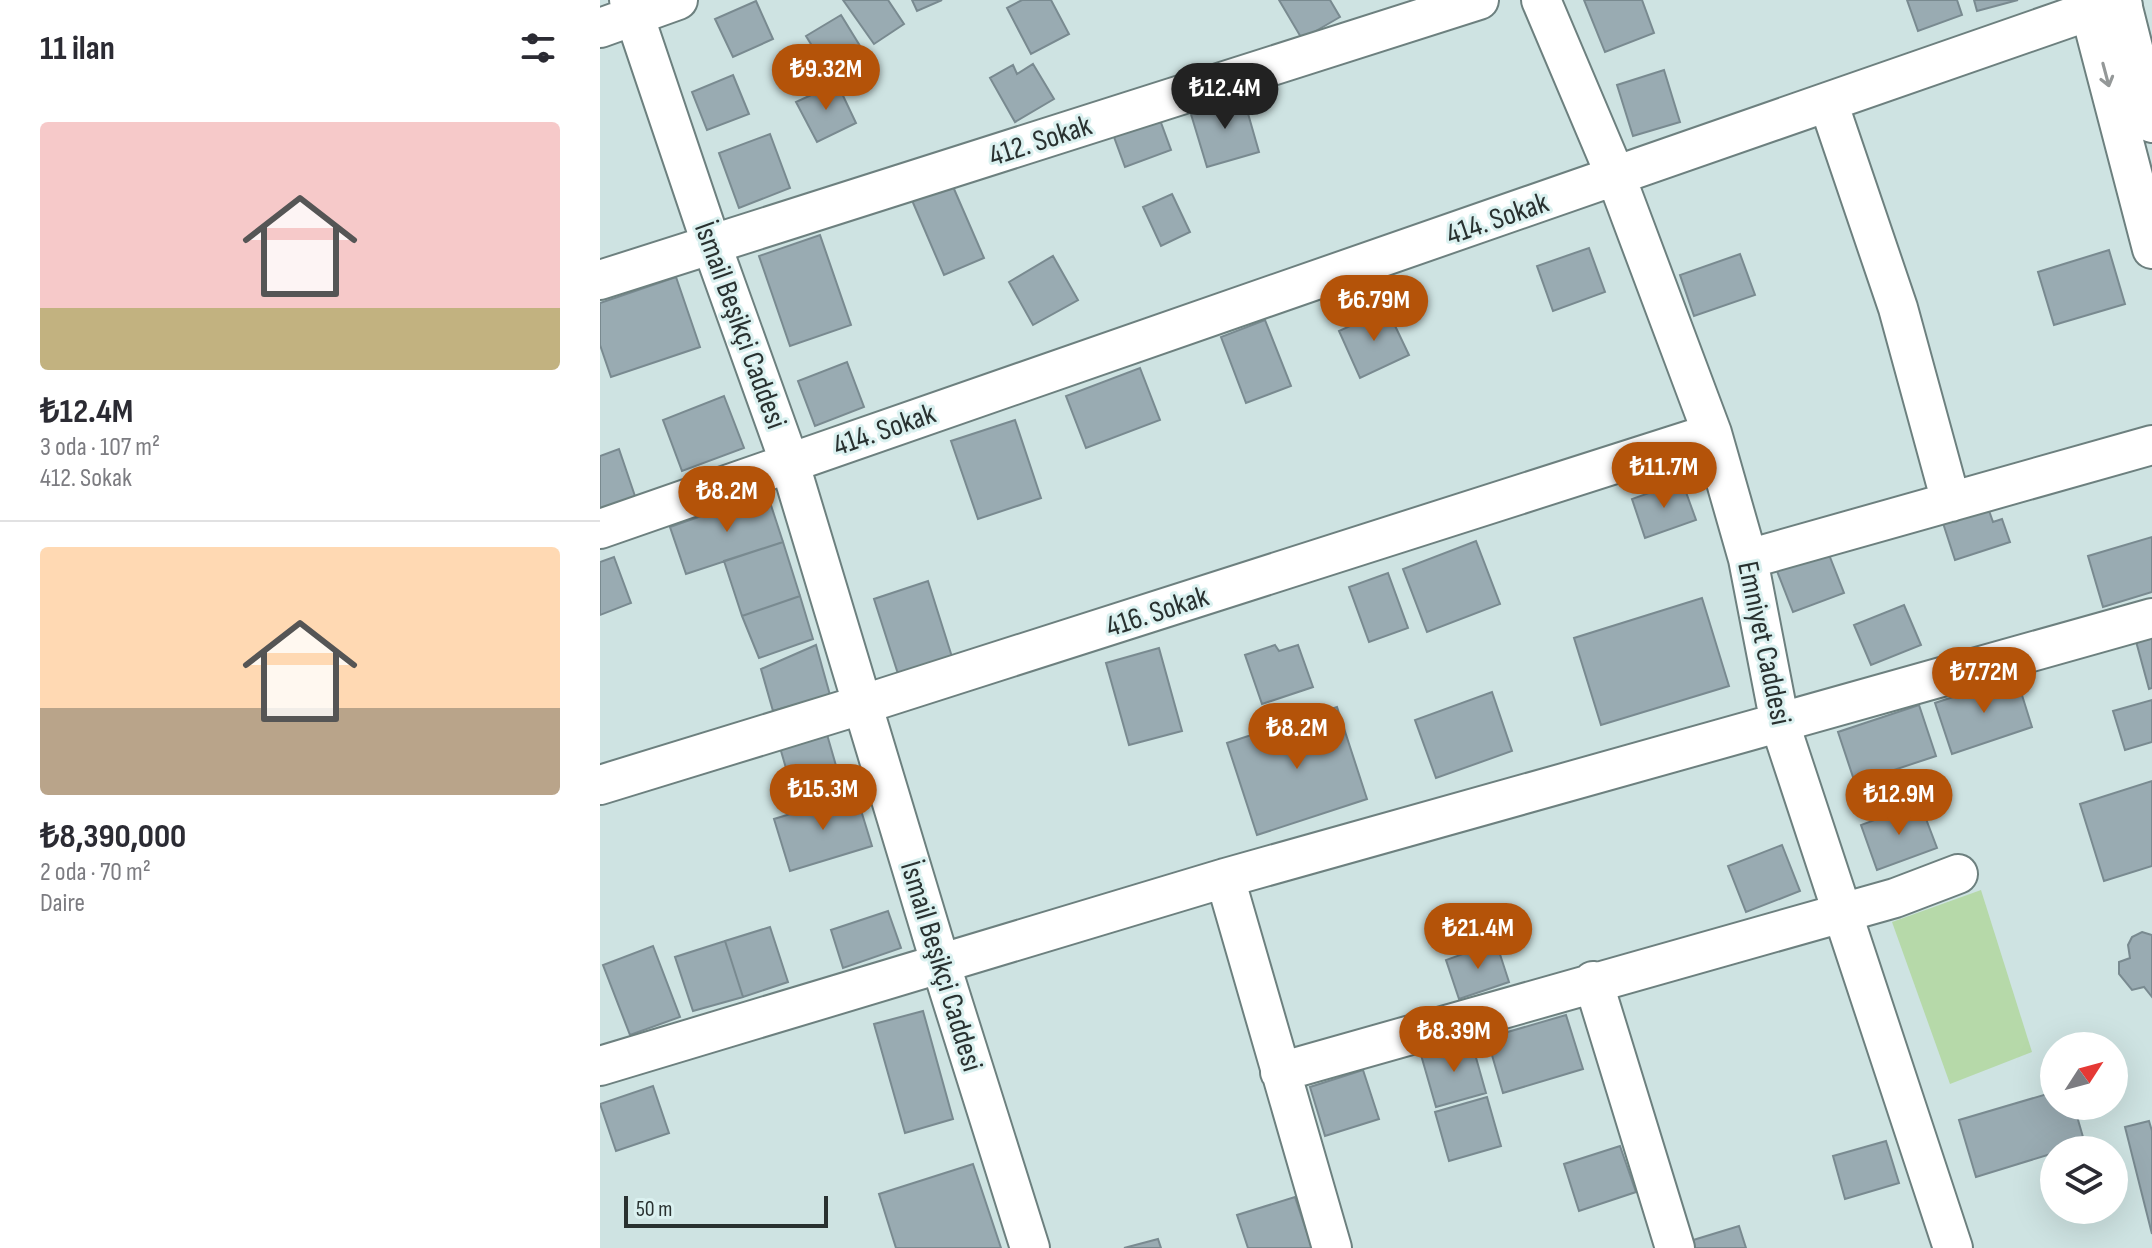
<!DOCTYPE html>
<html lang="tr">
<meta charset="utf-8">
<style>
:root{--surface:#fff;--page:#f2f2f3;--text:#2b2b33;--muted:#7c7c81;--line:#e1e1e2;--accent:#b45309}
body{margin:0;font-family:"Sofia Sans Condensed",sans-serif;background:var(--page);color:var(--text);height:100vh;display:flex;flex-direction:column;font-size:30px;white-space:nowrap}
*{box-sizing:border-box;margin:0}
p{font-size:26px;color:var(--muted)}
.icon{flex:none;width:44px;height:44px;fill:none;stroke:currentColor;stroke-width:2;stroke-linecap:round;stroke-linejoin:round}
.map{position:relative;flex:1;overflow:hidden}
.drawer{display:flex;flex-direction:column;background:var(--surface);width:600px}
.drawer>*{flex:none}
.needle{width:52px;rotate:54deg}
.buttons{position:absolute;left:1440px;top:1032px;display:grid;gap:16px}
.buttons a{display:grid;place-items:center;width:88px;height:88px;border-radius:50%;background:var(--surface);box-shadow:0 8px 32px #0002;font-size:40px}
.scale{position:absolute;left:24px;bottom:20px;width:204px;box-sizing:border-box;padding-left:8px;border:4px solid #293130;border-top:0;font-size:22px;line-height:28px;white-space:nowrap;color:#293130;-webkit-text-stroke:6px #dbf1f0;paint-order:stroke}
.price{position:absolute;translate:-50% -68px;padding:0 18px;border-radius:28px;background:var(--accent);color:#fff;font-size:26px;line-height:52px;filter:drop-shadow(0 2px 4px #0008)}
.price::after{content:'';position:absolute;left:50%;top:48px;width:24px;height:18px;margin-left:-12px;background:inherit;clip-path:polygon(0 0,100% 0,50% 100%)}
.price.selected{background:#222;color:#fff}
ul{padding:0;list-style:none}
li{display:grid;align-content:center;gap:16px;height:424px;padding:0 40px}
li+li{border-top:2px solid var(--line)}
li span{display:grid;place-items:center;height:248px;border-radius:8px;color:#555}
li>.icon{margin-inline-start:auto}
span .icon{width:144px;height:144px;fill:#fffc;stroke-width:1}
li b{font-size:34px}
h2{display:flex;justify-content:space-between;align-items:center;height:96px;padding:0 40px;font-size:34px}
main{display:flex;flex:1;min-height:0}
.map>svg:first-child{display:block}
.green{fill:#b6d9a9}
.building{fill:#99abb2;stroke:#798a90;stroke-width:2}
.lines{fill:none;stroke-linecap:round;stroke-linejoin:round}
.minor-casing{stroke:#6d807f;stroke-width:42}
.minor{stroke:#fff;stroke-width:38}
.oneway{stroke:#949898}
.labels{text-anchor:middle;stroke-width:6;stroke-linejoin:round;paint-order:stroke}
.street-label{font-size:30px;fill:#293130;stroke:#dbf1f0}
</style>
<main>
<section class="drawer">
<h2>11 ilan<svg class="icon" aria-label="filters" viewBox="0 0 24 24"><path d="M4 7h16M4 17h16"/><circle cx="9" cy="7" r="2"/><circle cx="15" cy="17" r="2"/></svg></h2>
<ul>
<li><span style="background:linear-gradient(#f6c9c9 75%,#c2b280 0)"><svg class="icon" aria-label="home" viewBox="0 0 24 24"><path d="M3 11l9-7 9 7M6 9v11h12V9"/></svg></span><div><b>₺12.4M</b><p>3 oda · 107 m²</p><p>412. Sokak</p></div></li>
<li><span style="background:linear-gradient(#ffd9b3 65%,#b9a48a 0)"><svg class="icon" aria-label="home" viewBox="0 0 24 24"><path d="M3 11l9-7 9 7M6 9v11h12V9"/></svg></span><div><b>₺8,390,000</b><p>2 oda · 70 m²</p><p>Daire</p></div></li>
</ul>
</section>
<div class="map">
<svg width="1552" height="1248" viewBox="0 0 1552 1248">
<rect width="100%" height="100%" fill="#cee3e2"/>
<path class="green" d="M1381,890L1432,1052L1350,1084L1292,922Z"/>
<path class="building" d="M243,0H288L304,24L274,44Z
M312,0H342L317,11Z
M422,0H451L469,34L431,54L407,8Z
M679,0H730L740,17L702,39Z
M984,0H1042L1054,33L1005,52Z
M1307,0H1357L1362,15L1318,31Z
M1374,0H1418L1377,11Z
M156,1L173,39L133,57L115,19Z
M241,15L265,54L230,75L206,36Z
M433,64L454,99L415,122L390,78L413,65L417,74Z
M1064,70L1080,122L1033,136L1017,85Z
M133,75L149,114L107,130L92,92Z
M237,83L256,123L217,142L196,102Z
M643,96L659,152L607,167L590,111Z
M556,109L571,150L525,167L510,126Z
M170,134L190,188L139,208L119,153Z
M351,182L384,258L344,275L311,198Z
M572,194L590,232L561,246L543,207Z
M220,235L251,325L190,346L159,256Z
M989,248L1005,292L953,311L937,266Z
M1509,250L1525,304L1454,325L1438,272Z
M1140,254L1155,295L1094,316L1080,275Z
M453,256L478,300L433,325L409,282Z
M76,277L100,347L11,377L0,345V303Z
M787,309L809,355L760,378L739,331Z
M665,320L691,386L646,403L621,337Z
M247,362L264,407L215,426L198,381Z
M540,368L560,420L486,448L466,396Z
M124,396L144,448L82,471L63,420Z
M415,420L441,498L378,519L351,441Z
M19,449L36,499L0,511V456Z
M1082,481L1096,520L1045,538L1032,499Z
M167,493L183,542L86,574L70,527Z
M1386,502L1393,522L1402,519L1410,542L1355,560L1341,517Z
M1552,537V592L1503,607L1488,556Z
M876,541L900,604L827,632L803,569Z
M183,542L200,596L142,616L124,561Z
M1228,552L1244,593L1193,612L1177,571Z
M14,557L31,603L0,615V562Z
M788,573L808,628L769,642L749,587Z
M328,581L353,660L299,677L274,599Z
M200,596L213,639L159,658L142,616Z
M1102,598L1129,686L1001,725L974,638Z
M1304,605L1321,645L1271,665L1254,625Z
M1552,629V688L1549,689L1534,634Z
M216,645L230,695L173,711L161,669Z
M675,645L679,651L698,645L713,687L662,704L645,655Z
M559,648L582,731L529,745L506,663Z
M1416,676L1432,727L1352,754L1335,703Z
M892,692L912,751L836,778L815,720Z
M1552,700V742L1525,750L1513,711Z
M1319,705L1336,756L1255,783L1238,732Z
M737,707L767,799L657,835L627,743Z
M226,731L239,776L192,789L179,744Z
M1552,781V866L1504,881L1480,804Z
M256,794L272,846L190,871L174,819Z
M1320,803L1337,848L1277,870L1261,825Z
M1182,845L1200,891L1146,912L1128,866Z
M288,911L301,948L243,968L231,930Z
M170,927L188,982L143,997L125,941Z
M1542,932L1552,935V997L1544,987L1532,990L1519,974V962L1530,958L1528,945L1532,937Z
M125,941L143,997L93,1011L75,957Z
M896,942L909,982L859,999L846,960Z
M53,946L80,1017L30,1035L3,965Z
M323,1011L353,1119L305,1133L274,1024Z
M966,1015L983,1069L903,1093L887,1038Z
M871,1040L886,1093L836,1107L821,1055Z
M763,1070L779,1119L725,1136L710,1087Z
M53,1086L69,1133L16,1151L0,1104Z
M1454,1092V1106H1474L1485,1144L1454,1150V1153L1376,1177L1359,1120Z
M887,1097L901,1146L849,1161L835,1112Z
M1549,1121L1552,1131V1234L1525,1127Z
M1286,1141L1299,1183L1245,1199L1233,1156Z
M1020,1146L1036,1192L979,1211L964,1164Z
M373,1164L401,1248H296L279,1194Z
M695,1197L712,1248H648L637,1215Z
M1139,1226L1146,1248H1092L1090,1241Z
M558,1239L561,1248H524Z"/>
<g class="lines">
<g class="minor-casing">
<path id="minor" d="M29,0L112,246L189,461L340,962L430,1248
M941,0L1016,177L1112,433L1148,559L1180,724L1353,1248
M1487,0L1552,249
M1521,0L1552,123
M0,28L78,0
M1228,102L1298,308L1351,502
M0,280L879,0
M0,529L1489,11L1523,6
M1148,559L1552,445
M0,785L264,704L1112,433
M625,878L732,1248
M993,981L1075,1248
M0,1066L625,878L1552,618
M680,1072L1295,898L1358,874"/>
</g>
<use href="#minor" class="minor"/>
</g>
<defs><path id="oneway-shaft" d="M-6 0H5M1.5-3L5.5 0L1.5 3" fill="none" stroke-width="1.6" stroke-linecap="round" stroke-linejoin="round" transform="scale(2)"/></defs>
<use class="oneway" href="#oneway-shaft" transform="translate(1506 75) rotate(75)"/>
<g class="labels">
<g class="street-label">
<text transform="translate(440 140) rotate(-18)" y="10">412. Sokak</text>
<text transform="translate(897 218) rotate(-19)" y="10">414. Sokak</text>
<text transform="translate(141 325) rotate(70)" y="10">İsmail Beşikçi Caddesi</text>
<text transform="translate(284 429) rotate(-19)" y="10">414. Sokak</text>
<text transform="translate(557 611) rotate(-18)" y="10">416. Sokak</text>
<text transform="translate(1165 643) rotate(78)" y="10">Emniyet Caddesi</text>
<text transform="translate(342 966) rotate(73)" y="10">İsmail Beşikçi Caddesi</text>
</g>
</g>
</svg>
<div class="buttons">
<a><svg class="needle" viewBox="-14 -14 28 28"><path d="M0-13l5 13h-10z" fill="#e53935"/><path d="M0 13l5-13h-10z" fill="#7c7c81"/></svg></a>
<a><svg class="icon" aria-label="layers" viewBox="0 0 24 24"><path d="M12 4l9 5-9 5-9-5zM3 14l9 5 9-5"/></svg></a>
</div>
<div class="scale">50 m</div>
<b class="price" style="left:226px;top:112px">₺9.32M</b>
<b class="price selected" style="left:625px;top:131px">₺12.4M</b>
<b class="price" style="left:774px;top:343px">₺6.79M</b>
<b class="price" style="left:1064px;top:510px">₺11.7M</b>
<b class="price" style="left:127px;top:534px">₺8.2M</b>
<b class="price" style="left:1384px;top:715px">₺7.72M</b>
<b class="price" style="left:697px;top:771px">₺8.2M</b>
<b class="price" style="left:223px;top:832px">₺15.3M</b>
<b class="price" style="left:1299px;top:837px">₺12.9M</b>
<b class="price" style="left:878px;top:971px">₺21.4M</b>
<b class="price" style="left:854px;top:1074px">₺8.39M</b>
</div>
</main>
